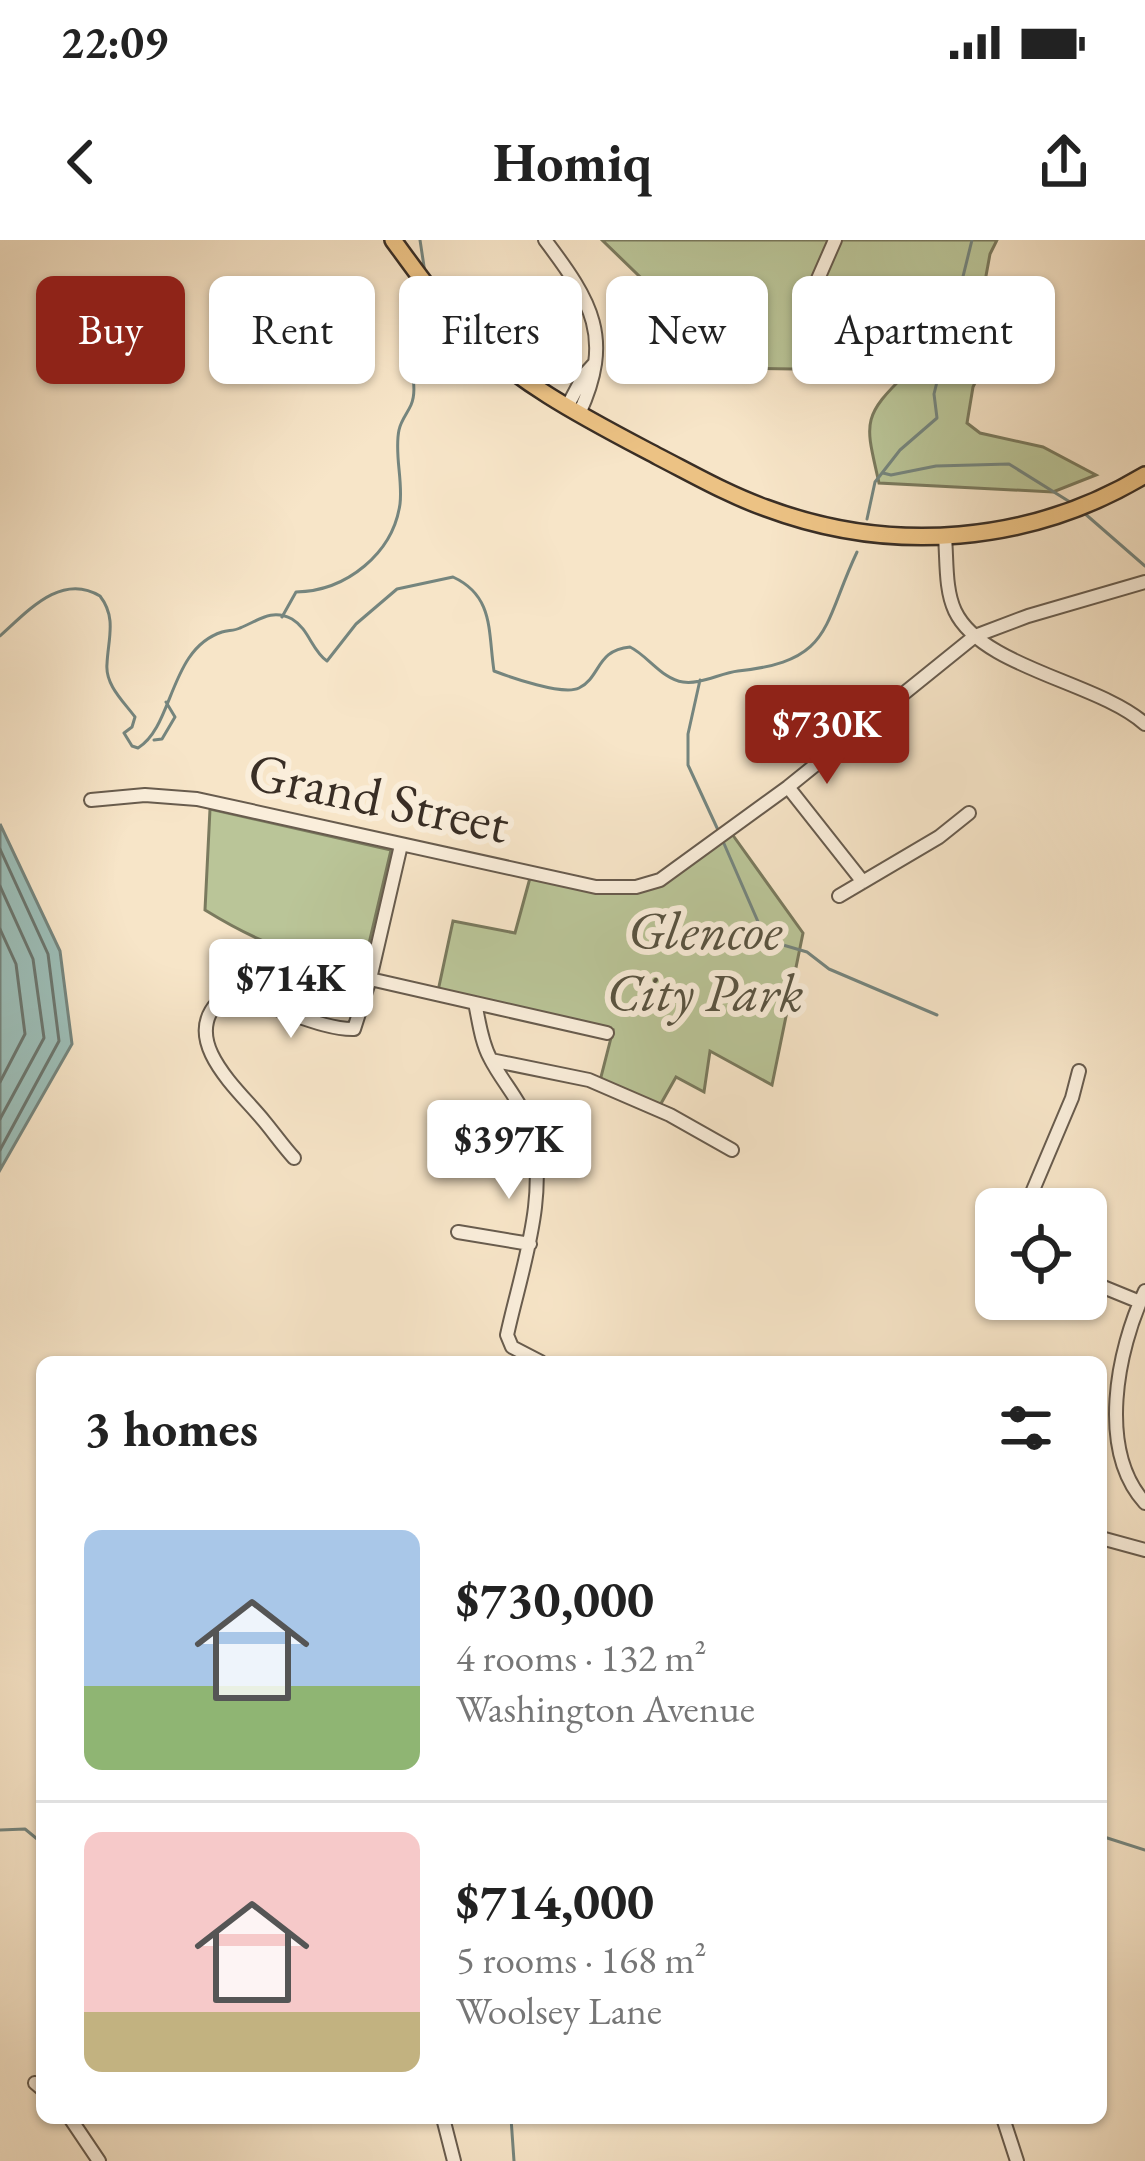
<!DOCTYPE html>
<meta charset="utf-8">
<style>
:root{--surface:#fff;--page:#f6f6f6;--text:#222;--muted:#767676;--line:#e0e0e0;--accent:#8f2418}
body{margin:0;font-family:"EB Garamond",serif;background:var(--page);color:var(--text);height:100vh;display:flex;flex-direction:column;font-size:45px;white-space:nowrap}
*{box-sizing:border-box;margin:0}
p{font-size:39px;color:var(--muted)}
.icon{flex:none;width:66px;height:66px;fill:none;stroke:currentColor;stroke-width:2;stroke-linecap:round;stroke-linejoin:round}
.map{position:relative;flex:1;overflow:hidden}
.panel{position:absolute;left:36px;top:1116px;width:1071px;height:768px;display:flex;flex-direction:column;background:var(--surface);border-radius:18px;box-shadow:0 3px 9px #0004}
.panel>*{flex:none}
.hud{position:absolute;left:36px;top:36px;width:1074px;height:108px;display:flex;gap:24px}
.fabs{position:absolute;left:975px;top:948px;display:grid;gap:24px}
.fabs a{display:grid;place-items:center;width:132px;height:132px;border-radius:18px;background:var(--surface);box-shadow:0 3px 9px #0004;font-size:60px}
.price{position:absolute;translate:-50% -102px;padding:0 27px;border-radius:12px;background:#fff;color:#222;font-size:39px;line-height:78px;filter:drop-shadow(0 3px 6px #0008)}
.price::after{content:'';position:absolute;left:50%;top:72px;width:36px;height:27px;margin-left:-18px;background:inherit;clip-path:polygon(0 0,100% 0,50% 100%)}
.price.on{background:var(--accent);color:#fff}
ul{padding:0;list-style:none}
li{display:flex;align-items:center;gap:36px;height:300px;padding:0 48px}
li+li{border-top:3px solid var(--line)}
li span{display:grid;place-items:center;flex:none;width:336px;height:240px;border-radius:18px;color:#555}
li>.icon{margin-inline-start:auto}
span .icon{width:144px;height:144px;fill:#fffc;stroke-width:1}
li b{font-size:51px}
h2{display:flex;justify-content:space-between;align-items:center;height:144px;padding:0 48px;font-size:51px}
.tag{padding:0 42px;border-radius:18px;background:var(--surface);box-shadow:0 3px 9px #0004;font-size:42px;line-height:108px}
.tag.on{background:var(--accent);color:#fff}
.status{display:flex;justify-content:space-between;align-items:center;height:84px;padding:0 60px;background:var(--surface);direction:ltr}
.status svg{height:33px;fill:currentColor}
header{display:flex;justify-content:space-between;align-items:center;height:156px;padding:0 48px;background:var(--surface);font-size:54px;font-weight:700}
.map>svg:first-child{display:block}
.green{fill:#bac598;stroke:#7a7a5e;stroke-width:3}
.water{fill:#9dbfb9;stroke:#75857e;stroke-width:3}
.lines{fill:none;stroke-linecap:round;stroke-linejoin:round}
.shore{stroke:#6b766f;stroke-width:3}
.stream{stroke:#75857e;stroke-width:3}
.minor-casing{stroke:#685c4e;stroke-width:16}
.major-casing{stroke:#392e25;stroke-width:20}
.minor{stroke:#faeedb;stroke-width:12}
.major{stroke:#ecc284;stroke-width:15}
.labels{text-anchor:middle;stroke-width:12;stroke-linejoin:round;paint-order:stroke}
.street-label{font-size:54px;fill:#392e25;stroke:#faeedb}
.park-label{font-size:54px;font-style:italic;fill:#595442;stroke:#faeedb}
</style>
<div class="status"><b>22:09</b><svg viewBox="0 0 49 12"><path d="M0 12V9h3v3zM5 12V6h3v6zM10 12V3h3v9zM15 12V0h3v12zM26 1h20v11H26zM47 4h2v5h-2z"/></svg></div>
<header><svg class="icon" aria-label="back" viewBox="0 0 24 24"><path d="M15 5l-7 7 7 7"/></svg>Homiq<svg class="icon" aria-label="share" viewBox="0 0 24 24"><path d="M12 15V3M7 8l5-5 5 5M5 13v7h14v-7"/></svg></header>
<div class="map">
<svg width="1145" height="1921" viewBox="0 0 1145 1921">
<rect width="100%" height="100%" fill="#f7e5c8"/>
<filter id="stains"><feTurbulence type="fractalNoise" baseFrequency=".00167" numOctaves="4"/><feColorMatrix values="0 0 0 0 .2 0 0 0 0 .09 0 0 0 0 .02 0 0 0 .5 -.17"/></filter>
<radialGradient id="worn" r=".72"><stop offset=".6" stop-color="#630" stop-opacity="0"/><stop offset="1" stop-color="#630" stop-opacity=".3"/></radialGradient>
<path class="green" d="M602,0H997L990,14L979,74L960,85L973,99L995,101L973,147L967,183L980,193L1043,207L1096,235L1053,252L879,243C866,184 860,178 906,134L889,110L856,130L734,128Z
M210,569L391,610L363,729C296,715 265,707 205,670Z
M732,594L803,693L772,845L710,811L704,852L676,837L659,867L600,841L613,790L438,751L453,681L515,693L530,638L635,651Z"/>
<path class="water" d="M0,584L60,711L72,804L0,930Z"/>
<g class="lines">
<path class="shore" d="M0,609L48,714L59,801L0,910
M0,646L33,719L44,798L0,879
M0,689L16,724L25,794L0,842"/>
<path class="stream" d="M420,0L425,33
M883,233L891,235L936,226L1009,224L1070,262
M1083,272L1145,326
M867,279L875,242L900,210L937,178L934,154L972,0
M282,377L296,352C347,351 393,313 400,264C403,240 394,213 399,190C401,180 407,174 411,165C419,147 409,119 402,102L421,48
M0,396C27,372 61,332 100,356C117,378 108,399 107,424C105,445 124,462 135,477L132,487L124,493L132,506L138,508C174,486 169,409 222,392C228,390 234,391 240,388C258,381 271,368 292,379C309,389 312,411 327,421L356,384L397,349L453,337C494,356 488,391 494,431C510,437 563,456 579,448C601,437 596,410 630,407C647,415 663,440 683,442C699,445 721,433 738,431C833,421 822,386 857,312
M700,440L688,494V525L718,590
M154,500L162,499L175,477L166,462
M722,599L766,700L807,712L829,729L937,775
M0,1590L25,1589L42,1603
M1101,1596L1145,1610
M511,1878L514,1921"/>
<g class="minor-casing">
<path id="minor" d="M545,0C592,62 614,98 579,174
M814,48L835,0
M567,167L584,135L594,124
M945,297C947,321 945,350 955,371C982,428 1098,442 1145,484
M788,547L863,642
M91,560L145,555L197,559L596,647H636L660,640L788,547L975,396L1028,376L1145,342
M839,656L939,597L969,573
M293,728L370,739L607,793
M475,763C479,781 481,801 490,818C501,840 519,859 528,882C552,949 521,1030 507,1095L512,1107L541,1122
M491,820L589,840L670,875L732,910
M441,897L534,915
M294,918C283,906 274,893 264,881C240,851 180,802 218,762C254,750 312,790 354,789L370,739L401,605
M1025,969L1072,858L1079,831
M458,992L530,1004
M1086,1040L1140,1062
M1145,1051C1117,1110 1097,1210 1145,1263
M1101,1298L1145,1310
M35,1843L42,1849
M70,1878L99,1921
M443,1878L454,1921
M1003,1878L1017,1921"/>
</g>
<g class="major-casing">
<path id="major" d="M393,0C415,30 436,60 461,86C517,144 589,180 659,217C694,235 729,255 766,268C892,315 1030,304 1145,235"/>
</g>
<use href="#minor" class="minor"/>
<use href="#major" class="major"/>
</g>
<g class="labels">
<g class="street-label">
<text transform="translate(379 557) rotate(12)" y="19">Grand Street</text>
</g>
<g class="park-label">
<text x="705" y="709">Glencoe<tspan x="705" dy="62">City Park</tspan></text>
</g>
</g>
<rect width="100%" height="100%" filter="url(#stains)"/>
<rect width="100%" height="100%" fill="url(#worn)"/>
</svg>
<div class="fabs">
<a><svg class="icon" aria-label="locate" viewBox="0 0 24 24"><circle cx="12" cy="12" r="6"/><path d="M12 2v4M12 18v4M2 12h4M18 12h4"/></svg></a>
</div>
<b class="price on" style="left:827px;top:547px">$730K</b>
<b class="price" style="left:291px;top:801px">$714K</b>
<b class="price" style="left:509px;top:962px">$397K</b>
<div class="hud">
<a class="tag on">Buy</a>
<a class="tag">Rent</a>
<a class="tag">Filters</a>
<a class="tag">New</a>
<a class="tag">Apartment</a>
</div>
<section class="panel">
<h2>3 homes<svg class="icon" aria-label="filters" viewBox="0 0 24 24"><path d="M4 7h16M4 17h16"/><circle cx="9" cy="7" r="2"/><circle cx="15" cy="17" r="2"/></svg></h2>
<ul>
<li><span style="background:linear-gradient(#a9c7e8 65%,#8fb573 0)"><svg class="icon" aria-label="home" viewBox="0 0 24 24"><path d="M3 11l9-7 9 7M6 9v11h12V9"/></svg></span><div><b>$730,000</b><p>4 rooms · 132 m²</p><p>Washington Avenue</p></div></li>
<li><span style="background:linear-gradient(#f6c9c9 75%,#c2b280 0)"><svg class="icon" aria-label="home" viewBox="0 0 24 24"><path d="M3 11l9-7 9 7M6 9v11h12V9"/></svg></span><div><b>$714,000</b><p>5 rooms · 168 m²</p><p>Woolsey Lane</p></div></li>
</ul>
</section>
</div>
